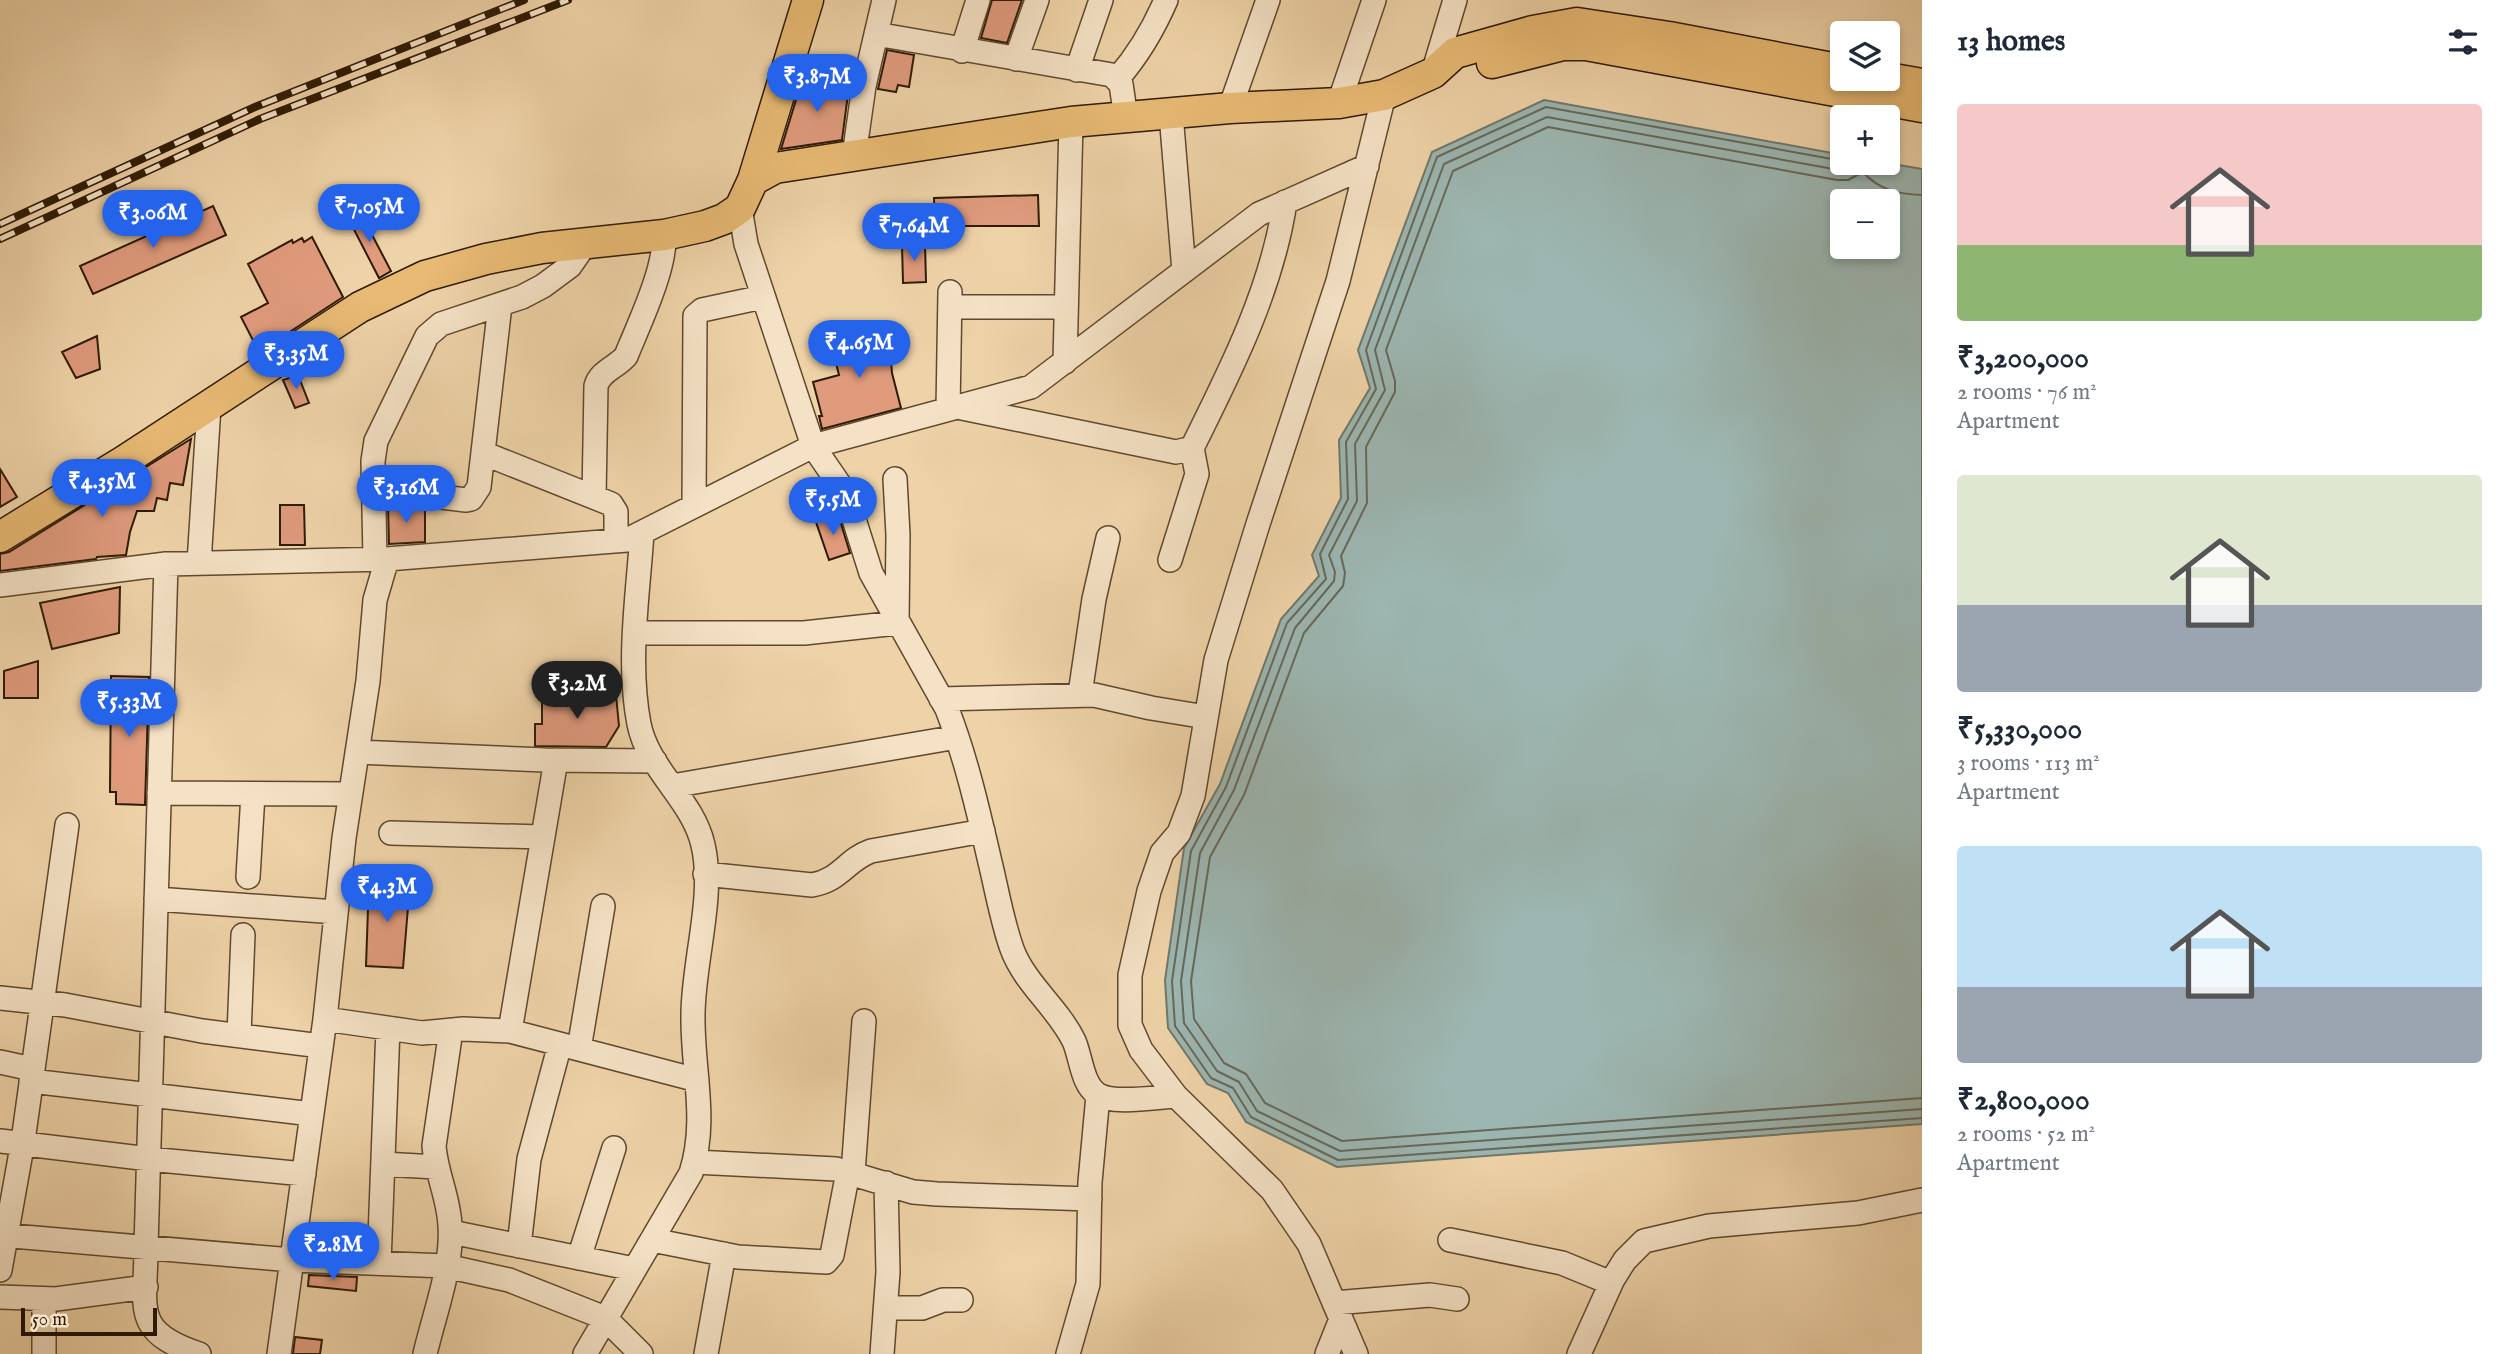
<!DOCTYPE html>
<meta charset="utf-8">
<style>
:root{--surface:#fff;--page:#f6f6f7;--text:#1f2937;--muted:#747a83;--accent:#2563eb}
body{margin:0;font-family:"IM FELL English",serif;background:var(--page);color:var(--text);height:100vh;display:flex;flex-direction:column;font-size:26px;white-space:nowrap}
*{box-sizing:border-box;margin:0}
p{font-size:23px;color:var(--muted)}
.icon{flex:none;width:38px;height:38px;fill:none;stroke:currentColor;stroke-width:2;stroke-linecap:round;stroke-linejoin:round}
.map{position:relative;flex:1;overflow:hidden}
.panel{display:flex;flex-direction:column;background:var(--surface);width:595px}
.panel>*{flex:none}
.buttons{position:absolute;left:1830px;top:21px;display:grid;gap:14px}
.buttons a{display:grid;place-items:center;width:70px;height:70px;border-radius:7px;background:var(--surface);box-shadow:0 4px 10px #0003;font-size:35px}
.scale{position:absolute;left:21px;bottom:18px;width:136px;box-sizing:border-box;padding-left:7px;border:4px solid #2f1b04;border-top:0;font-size:19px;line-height:24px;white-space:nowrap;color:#2f1b04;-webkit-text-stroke:5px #f5e2c6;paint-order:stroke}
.price{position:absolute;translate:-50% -60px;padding:0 16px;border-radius:24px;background:var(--accent);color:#fff;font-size:23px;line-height:46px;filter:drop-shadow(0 2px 4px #0008)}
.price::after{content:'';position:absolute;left:50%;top:42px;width:21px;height:16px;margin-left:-10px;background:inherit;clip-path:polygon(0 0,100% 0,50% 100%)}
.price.selected{background:#222;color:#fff}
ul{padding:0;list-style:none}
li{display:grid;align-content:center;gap:14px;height:371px;padding:0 35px}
li span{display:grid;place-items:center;height:217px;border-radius:7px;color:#555}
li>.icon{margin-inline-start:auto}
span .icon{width:126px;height:126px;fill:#fffc;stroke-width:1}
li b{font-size:30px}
h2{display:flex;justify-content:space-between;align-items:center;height:84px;padding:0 35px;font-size:30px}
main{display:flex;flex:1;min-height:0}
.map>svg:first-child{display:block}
.water{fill:#9cb6b1;stroke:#70786c;stroke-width:2;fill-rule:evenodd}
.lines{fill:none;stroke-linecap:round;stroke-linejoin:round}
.shore{stroke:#66685a;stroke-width:2}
.building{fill:#e09b7d;stroke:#2f1b04;stroke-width:2}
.minor-casing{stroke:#5f492d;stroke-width:26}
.major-casing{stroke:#2f1b04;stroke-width:33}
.minor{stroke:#f5e2c6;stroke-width:23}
.major{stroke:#e8ba74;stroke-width:30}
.rail-casing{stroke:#2f1b04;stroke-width:8}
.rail{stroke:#f5e2c6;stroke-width:5;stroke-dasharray:16;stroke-linecap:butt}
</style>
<main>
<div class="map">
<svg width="1922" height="1354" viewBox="0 0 1922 1354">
<rect width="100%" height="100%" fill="#efd3a8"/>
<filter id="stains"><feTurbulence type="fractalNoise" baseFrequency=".00286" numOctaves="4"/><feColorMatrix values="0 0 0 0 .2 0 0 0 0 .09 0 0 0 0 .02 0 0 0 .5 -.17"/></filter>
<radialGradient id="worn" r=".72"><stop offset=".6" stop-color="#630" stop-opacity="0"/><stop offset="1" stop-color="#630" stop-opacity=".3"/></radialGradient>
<path class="water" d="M1544,100L1843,155V163H1887L1922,169V1124L1337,1167L1246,1122L1228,1093L1207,1084L1168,1028L1165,980L1184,848L1220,784L1281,619L1319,576L1312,555L1341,498L1339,440L1370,388L1358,350L1432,152ZM1843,201H1888V247H1843Z"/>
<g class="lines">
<path class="shore" d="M1843,161L1546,107L1437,157L1366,350L1376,389L1346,442L1348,499L1320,554L1326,579L1287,623L1226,787L1191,851L1172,981L1175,1026L1211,1078L1233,1088L1251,1117L1338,1160L1922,1118
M1855,163L1849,168L1839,170L1547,117L1444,164L1375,350L1385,390L1355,444L1357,501L1329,555L1335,572L1334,581L1295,628L1234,790L1200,853L1181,981L1184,1023L1217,1071L1239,1082L1257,1111L1340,1151L1922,1109
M1922,195C1898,194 1879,190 1863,172L1848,180H1837L1548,127L1453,171L1386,350L1395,381V392L1366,447L1367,503L1341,556L1345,573L1343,586L1304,633L1244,795L1210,857L1191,981L1194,1019L1224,1063L1246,1074L1265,1103L1342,1141L1922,1098"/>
</g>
<path class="building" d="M992,0H1022L1007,43L981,38Z
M887,50L914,55L909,87L898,85L896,92L878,89Z
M803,77L849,86L842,140L781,149Z
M1038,195L1039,226H958V234L935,235L934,198Z
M213,206L226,235L93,294L80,266Z
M359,210L391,271L379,278L347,216Z
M312,237L343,297L259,352L241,317L268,303L248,264L292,240L293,243L302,238L304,242Z
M902,244H925L926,282L903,283Z
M888,327L892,373L901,408L822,429L819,416H822L813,382L839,375L832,347L839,345L838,336L869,328V331Z
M97,336L100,369L76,378L62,352Z
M298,375L309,403L295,408L283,380Z
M191,439L183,485L170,483L167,500L157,498L154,511H137L130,532L126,555L97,557L96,559L0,571V554L9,552Z
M0,469L17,497L0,507Z
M280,505H304L305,545H280Z
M388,505L425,509V542L389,544Z
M838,514L850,553L829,560L816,522Z
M120,587L119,633L52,649L40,603Z
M38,661V698H4V671Z
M111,676L149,677L145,805L116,804V792H110Z
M581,694V697L616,695L619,726L606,747L535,746V724H542V697Z
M369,880L410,883L403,968L366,966Z
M309,1275L357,1277L356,1291L308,1286Z
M295,1337L322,1340L320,1354H293Z"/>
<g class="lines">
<g class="minor-casing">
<path id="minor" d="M876,34L1112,75L1121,84L1126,118
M962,51L978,0
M1016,59L1037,0
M1077,70L1101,0
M1433,73L1455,0
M1118,78C1139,54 1153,30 1166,0
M1339,103L1374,0
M1230,108L1268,0
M1171,114L1184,271
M854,156L864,86L884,0
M740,208L746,244L813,446L846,494L871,573L947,709C966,758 978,810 990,862C997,891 1002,921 1012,949C1025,984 1058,1008 1074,1041C1081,1057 1082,1084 1097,1094C1112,1105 1157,1097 1176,1096
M950,307H1066
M1065,362L1071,122
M962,408L1176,452L1192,448C1231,370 1272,289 1285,202
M948,409L950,292
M483,453L611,504L616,512V541
M374,489L466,500L471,499L479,487L500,305
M594,497L596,386C600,371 617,367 626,356C639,324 666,268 664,235
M694,506L695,316L702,310L763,297
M375,559L373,461L376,441L427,336L441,324L522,297L543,286L570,266L586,243
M1170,560L1197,474L1192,448
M199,563L209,406
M166,564L146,1247C146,1309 131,1331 199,1354
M0,585L166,564L387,559L627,540L813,446L1031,387L1259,214L1367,166
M636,633H804L897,623L898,535L895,479
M1080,694L1094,599L1108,538
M941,699L1094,695L1151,708L1206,717
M357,752L545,760L655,761
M672,786L957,737
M159,793L350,794
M391,833L543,837
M705,874L812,885C841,880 846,860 871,851L983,831
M248,877L253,794
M156,899L336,912
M0,998L65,1005L202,1031L321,1046
M325,1019L422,1033L463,1029L510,1031L697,1080
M510,1031L556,760
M239,1035L243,935
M579,1049L603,906
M0,1062L32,1069
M31,1081L312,1114
M0,1141L149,1159L304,1174
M695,1162L836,1169L913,1192L937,1194L1090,1199
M383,1164L436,1167
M853,1173L864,1021
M451,1232L634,1269
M0,1235L292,1260L446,1266L509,1280L605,1318L641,1354
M652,1240L738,1257L826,1262L832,1255L848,1172
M1450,1240L1562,1263L1611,1283
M519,1246L529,1159L560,1044
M579,1258L614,1148
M379,1263L388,1028
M0,1270L23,1141L67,825
M0,1297L56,1299L146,1287
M44,1299V1354
M1334,1303L1430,1295L1457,1299
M886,1308H922L943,1300H961
M279,1354L325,1019L344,838L368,681L375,600L387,559
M425,1354C434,1315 453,1265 450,1226C449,1198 436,1173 434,1146L451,1030
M585,1354L691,1173C708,1120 692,1069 693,1015C693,962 715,896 703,845C693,800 648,770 639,724C627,662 638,595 642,533
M706,1354L724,1254
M882,1354L888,1272L886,1183
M1068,1354L1088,1284L1090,1182L1098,1095
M1327,1354L1341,1319
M1356,1354L1309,1244L1272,1190L1176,1096L1141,1050L1130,1025V975L1149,891L1162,853L1179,833L1193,796L1216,660L1258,524L1338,281L1384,95
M1579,1354L1613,1279L1625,1260L1644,1241L1709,1226L1858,1213L1922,1200"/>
</g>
<g class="major-casing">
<path id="major" d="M1492,63L1563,45H1586L1922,107
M1888,78L1922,84
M753,180L808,0
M0,537L124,461L360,307L425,276L486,259L542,248L664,235L705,226L724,219L740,208L753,180L775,168L1071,122L1230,108L1339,103L1384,95L1433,73L1455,53L1533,31L1577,23L1669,37L1843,70"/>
</g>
<use href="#minor" class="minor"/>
<use href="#major" class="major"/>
<g class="rail-casing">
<path id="rail" d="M0,224L255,107L524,0
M0,239L260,119L568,0"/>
</g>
<use href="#rail" class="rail"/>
</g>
<rect width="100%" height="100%" filter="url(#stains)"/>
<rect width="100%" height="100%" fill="url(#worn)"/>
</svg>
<div class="buttons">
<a><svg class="icon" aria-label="layers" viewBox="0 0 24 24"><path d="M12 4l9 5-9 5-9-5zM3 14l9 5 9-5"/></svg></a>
<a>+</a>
<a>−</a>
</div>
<div class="scale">50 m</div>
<b class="price" style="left:817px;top:114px">₹3.87M</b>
<b class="price" style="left:369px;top:244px">₹7.05M</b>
<b class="price" style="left:153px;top:250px">₹3.06M</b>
<b class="price" style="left:914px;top:263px">₹7.64M</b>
<b class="price" style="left:859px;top:380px">₹4.65M</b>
<b class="price" style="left:296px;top:391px">₹3.35M</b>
<b class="price" style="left:102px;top:519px">₹4.35M</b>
<b class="price" style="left:406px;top:525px">₹3.16M</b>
<b class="price" style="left:833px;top:537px">₹5.5M</b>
<b class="price selected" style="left:577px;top:721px">₹3.2M</b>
<b class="price" style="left:129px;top:739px">₹5.33M</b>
<b class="price" style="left:387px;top:924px">₹4.3M</b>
<b class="price" style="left:333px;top:1282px">₹2.8M</b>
</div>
<section class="panel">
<h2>13 homes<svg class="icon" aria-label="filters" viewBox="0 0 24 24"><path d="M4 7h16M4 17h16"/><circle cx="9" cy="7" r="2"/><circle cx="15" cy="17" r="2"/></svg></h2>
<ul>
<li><span style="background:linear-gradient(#f6c9c9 65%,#8fb573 0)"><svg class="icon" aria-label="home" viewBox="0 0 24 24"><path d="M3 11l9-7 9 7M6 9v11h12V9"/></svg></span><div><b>₹3,200,000</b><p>2 rooms · 76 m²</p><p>Apartment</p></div></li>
<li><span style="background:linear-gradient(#dfe7d0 60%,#9aa5b1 0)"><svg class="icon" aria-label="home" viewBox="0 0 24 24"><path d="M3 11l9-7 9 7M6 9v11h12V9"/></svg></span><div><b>₹5,330,000</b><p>3 rooms · 113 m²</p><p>Apartment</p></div></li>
<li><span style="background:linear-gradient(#bfe0f5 65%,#9aa5b1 0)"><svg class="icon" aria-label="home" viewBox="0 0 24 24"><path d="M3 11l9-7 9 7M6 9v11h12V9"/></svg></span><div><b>₹2,800,000</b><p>2 rooms · 52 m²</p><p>Apartment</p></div></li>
</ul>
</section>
</main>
